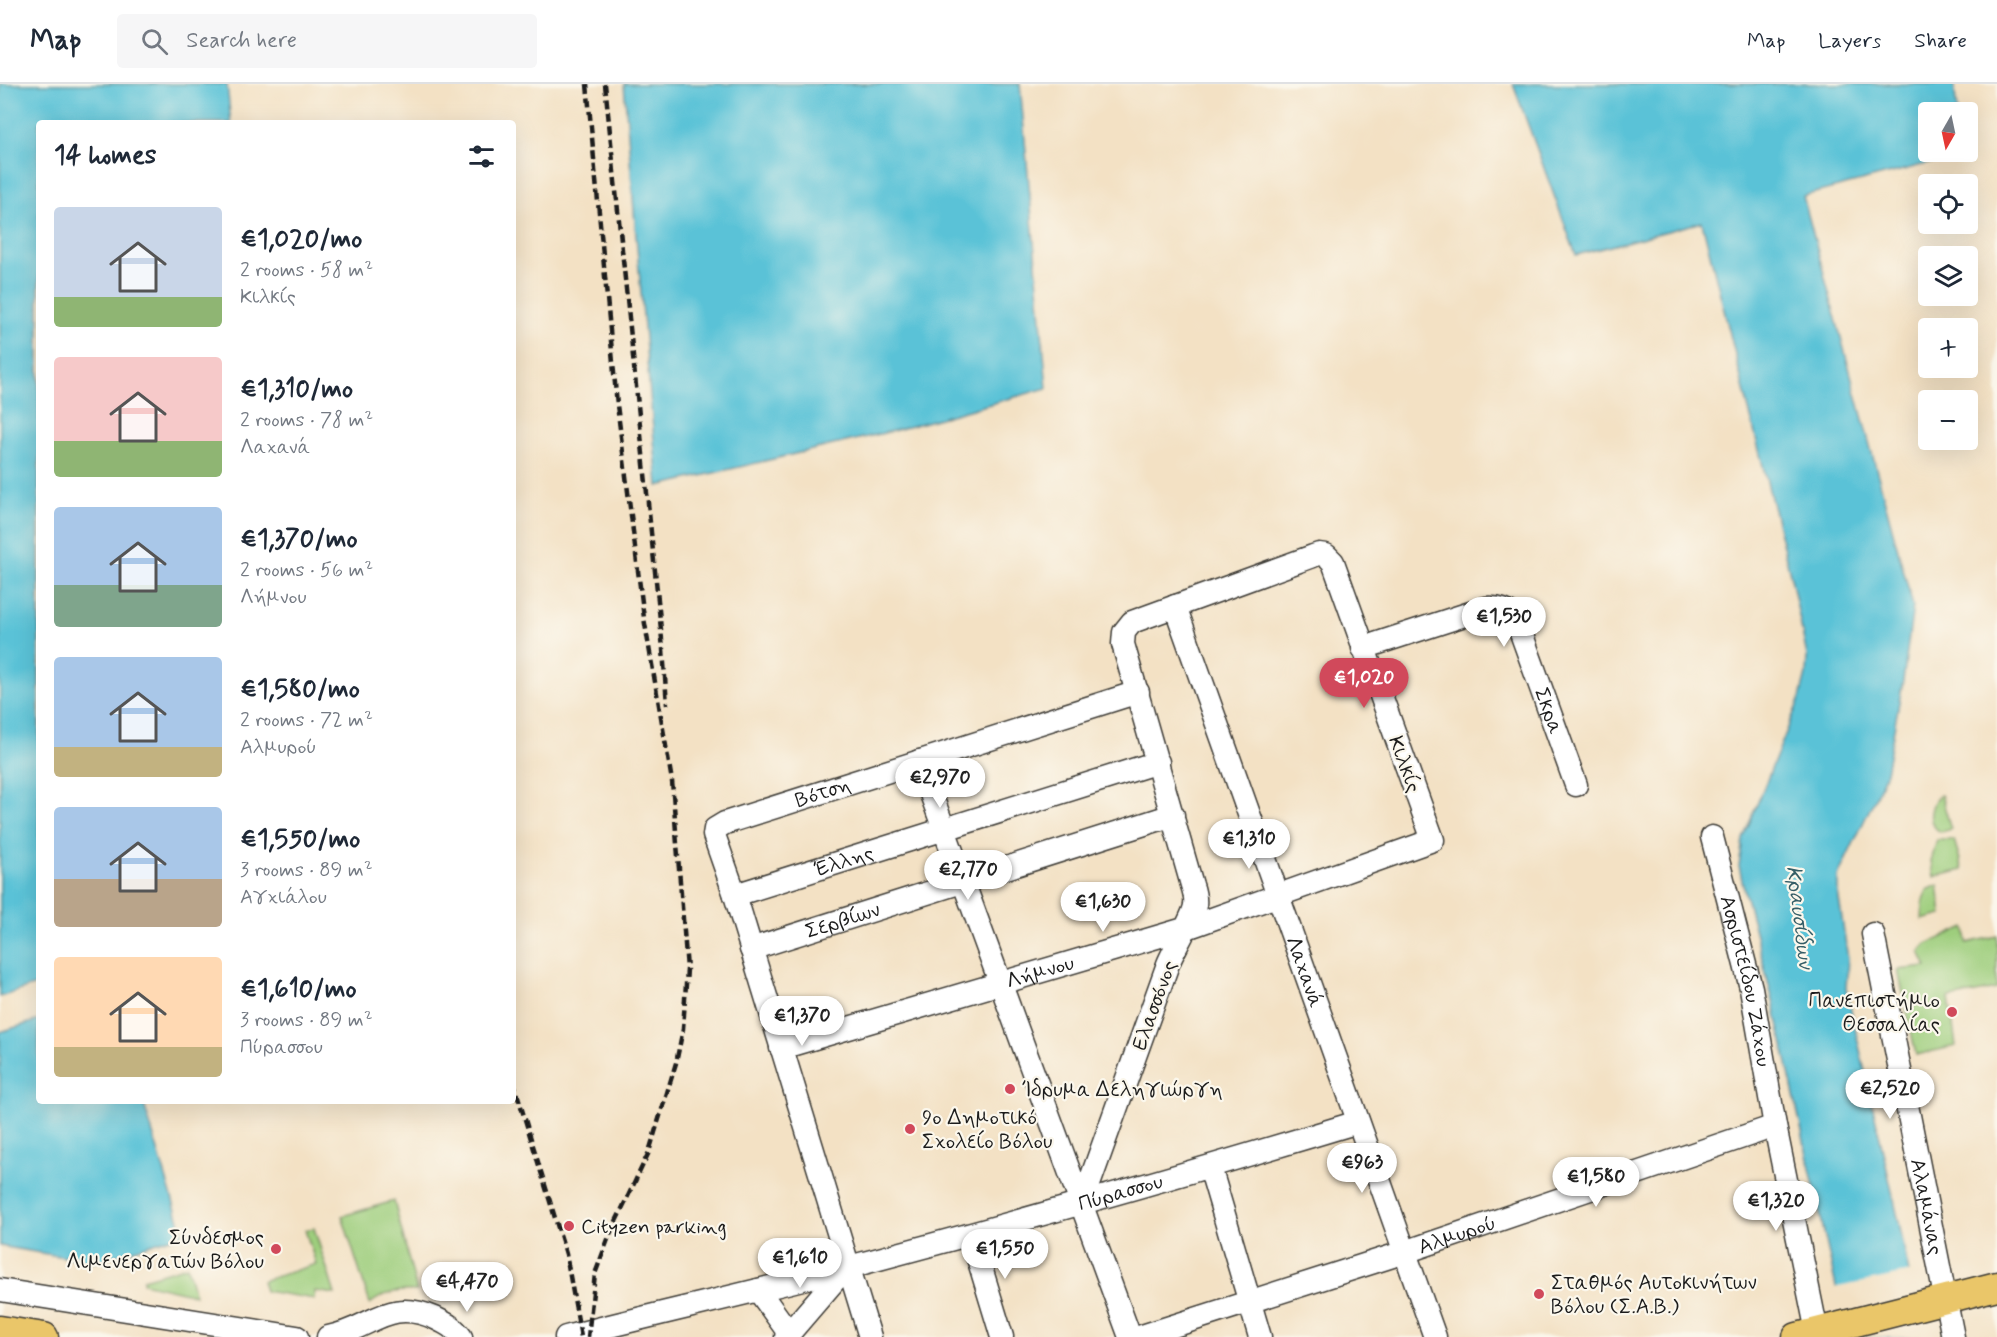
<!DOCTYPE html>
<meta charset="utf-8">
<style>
:root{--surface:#fff;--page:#f6f6f7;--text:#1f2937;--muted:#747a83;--line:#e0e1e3;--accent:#d1495b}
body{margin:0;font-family:Mynerve,sans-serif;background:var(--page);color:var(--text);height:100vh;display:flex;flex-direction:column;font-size:22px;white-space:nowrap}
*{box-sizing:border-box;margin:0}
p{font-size:20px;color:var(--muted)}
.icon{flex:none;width:33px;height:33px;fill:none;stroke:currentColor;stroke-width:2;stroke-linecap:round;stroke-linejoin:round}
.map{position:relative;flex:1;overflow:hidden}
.drawer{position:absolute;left:36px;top:36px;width:480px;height:984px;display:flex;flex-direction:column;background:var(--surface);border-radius:6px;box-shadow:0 6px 24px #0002}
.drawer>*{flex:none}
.needle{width:39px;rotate:189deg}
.buttons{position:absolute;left:1918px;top:18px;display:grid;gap:12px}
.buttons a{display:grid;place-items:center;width:60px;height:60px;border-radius:6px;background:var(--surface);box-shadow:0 6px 24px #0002;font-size:30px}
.price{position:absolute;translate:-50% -51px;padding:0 14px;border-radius:21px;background:#fff;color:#222;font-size:20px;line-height:39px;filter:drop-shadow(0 2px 3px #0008)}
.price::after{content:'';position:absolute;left:50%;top:36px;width:18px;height:14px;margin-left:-9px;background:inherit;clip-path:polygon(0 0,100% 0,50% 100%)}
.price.active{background:var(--accent);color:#fff}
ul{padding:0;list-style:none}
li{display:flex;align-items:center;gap:18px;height:150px;padding:0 18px}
li span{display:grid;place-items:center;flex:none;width:168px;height:120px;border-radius:6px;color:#555}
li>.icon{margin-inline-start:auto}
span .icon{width:72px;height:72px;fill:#fffc;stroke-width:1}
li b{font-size:26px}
h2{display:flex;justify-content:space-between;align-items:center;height:72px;padding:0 18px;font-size:26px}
header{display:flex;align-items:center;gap:36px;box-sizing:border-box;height:84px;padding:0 30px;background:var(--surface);border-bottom:2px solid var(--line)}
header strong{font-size:28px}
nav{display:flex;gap:33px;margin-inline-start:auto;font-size:21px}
.search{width:420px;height:54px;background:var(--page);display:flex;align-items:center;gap:15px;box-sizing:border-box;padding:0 21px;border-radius:6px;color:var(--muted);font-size:22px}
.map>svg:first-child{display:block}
.green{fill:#9ece7d;stroke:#5d754c;stroke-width:1.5}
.water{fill:#5ac2d7;stroke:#3b6f7a;stroke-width:1.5}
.pier{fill:#f3e1c4}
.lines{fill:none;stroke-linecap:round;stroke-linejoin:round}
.minor-casing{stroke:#3c3a35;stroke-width:25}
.major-casing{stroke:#3c3a35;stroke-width:31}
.minor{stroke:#fff;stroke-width:22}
.major{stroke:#eac669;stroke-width:28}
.rail{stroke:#1c1c1c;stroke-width:4.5;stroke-dasharray:9 4.5;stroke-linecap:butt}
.poi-dot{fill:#d1495b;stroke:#fbf7ec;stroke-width:2}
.labels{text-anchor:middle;stroke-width:4.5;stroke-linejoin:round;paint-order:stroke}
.street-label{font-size:21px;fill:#1c1c1c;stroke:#fbf7ec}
.poi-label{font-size:21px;fill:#1c1c1c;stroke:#fbf7ec;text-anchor:start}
.water-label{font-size:22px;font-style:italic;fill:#355e67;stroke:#fbf7ec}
</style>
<header>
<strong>Map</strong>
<div class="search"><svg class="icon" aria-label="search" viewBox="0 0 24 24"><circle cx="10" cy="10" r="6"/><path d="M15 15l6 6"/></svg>Search here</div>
<nav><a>Map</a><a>Layers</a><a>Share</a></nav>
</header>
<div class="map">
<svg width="1997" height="1253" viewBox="0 0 1997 1253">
<rect width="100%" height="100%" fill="#fbf7ec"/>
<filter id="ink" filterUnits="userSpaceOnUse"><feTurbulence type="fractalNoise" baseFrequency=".0167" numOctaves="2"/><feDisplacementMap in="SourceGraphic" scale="12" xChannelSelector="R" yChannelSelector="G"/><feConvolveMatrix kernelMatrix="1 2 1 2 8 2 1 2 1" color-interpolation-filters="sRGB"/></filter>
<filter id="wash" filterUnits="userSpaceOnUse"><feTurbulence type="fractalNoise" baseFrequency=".008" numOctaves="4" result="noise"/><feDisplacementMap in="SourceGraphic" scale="24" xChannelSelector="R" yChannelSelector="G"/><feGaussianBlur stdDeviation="1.35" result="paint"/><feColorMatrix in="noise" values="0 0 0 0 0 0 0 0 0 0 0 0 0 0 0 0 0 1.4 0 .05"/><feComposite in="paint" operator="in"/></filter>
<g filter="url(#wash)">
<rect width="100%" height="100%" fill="#f3e1c4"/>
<path class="green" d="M1941,711L1951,745L1941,748C1927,741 1929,727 1936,714Z
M1937,756H1954L1963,786L1934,793L1931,777Z
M1938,801L1942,831L1922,836L1923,820L1927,806Z
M1965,843L1967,859L1997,852V905L1949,914L1956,962L1916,971L1898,886L1927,883L1920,868L1927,860Z
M394,1117L417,1207C398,1206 385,1208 370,1220L342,1132Z
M314,1144L335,1210L315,1207L314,1215L265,1207L262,1197L316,1180L305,1146Z
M187,1182L195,1211L143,1199V1195Z"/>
<path class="water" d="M0,0H227L231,39H39V900L0,913Z
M624,0H1020L1047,304L897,346L658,402L636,152Z
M1513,0H1954L1957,28H1929V68H1960L1961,71L1803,112L1913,522L1903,597L1886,688L1876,712L1838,792V808L1848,875L1846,904L1898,1134L1922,1253H1847L1775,925L1743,801L1739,782L1743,755L1800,614L1806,590L1807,572L1792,498L1702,138L1576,171Z
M39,936V1017H143L183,1150L94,1178L0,1162V948Z"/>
<path class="pier" d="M1912,1188L1925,1253H1843L1833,1204Z"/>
</g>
<g filter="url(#ink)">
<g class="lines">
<g class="minor-casing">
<g id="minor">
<path id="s1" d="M1175,522L1435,1253"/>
<path id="s2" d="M1363,564L1486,524C1499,523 1507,526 1516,535L1576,701"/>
<path d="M919,677L1130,1253"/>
<path id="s3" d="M1712,753L1751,904L1775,1042L1818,1253"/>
<path id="s4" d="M735,811L1158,678"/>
<path id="s5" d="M1873,850L1953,1253"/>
<path id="s6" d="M751,865L1173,731"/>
<path id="s7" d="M781,964L1184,845L1433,756L1333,478L1326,471L1319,470L1313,472L1132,538L1124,548L1123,560L1192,801C1194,807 1196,814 1195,821C1194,832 1173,867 1168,880L1082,1120"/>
<path d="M1210,1083L1260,1253"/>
<path d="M971,1151L1002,1253"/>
<path d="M0,1206L297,1253"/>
<path d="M758,1206L789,1249"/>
<path d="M328,1253C372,1245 387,1213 435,1234C445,1239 454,1243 461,1253"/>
<path id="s8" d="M566,1253C651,1231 737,1212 822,1190C1002,1143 1180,1092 1358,1038"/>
<path d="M786,1253L846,1183"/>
<path id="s9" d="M870,1253L735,811L714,751L715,745L725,739L1138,608"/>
<path id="s10" d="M1139,1253L1405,1168L1775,1042"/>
</g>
</g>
<g class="major-casing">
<path id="major" d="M0,1246L44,1253
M1797,1253L1997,1202"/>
</g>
<use href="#minor" class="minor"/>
<use href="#major" class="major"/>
<path class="rail" d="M587,0L617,321L644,534L672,697L687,885L683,945L676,979L649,1068L610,1150L595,1190L588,1253
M605,0L663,565L667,621
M513,996L566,1170L581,1253"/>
</g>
</g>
<g class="poi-dot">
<circle cx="1952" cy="928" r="6"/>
<circle cx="1010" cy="1005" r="6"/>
<circle cx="910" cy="1045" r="6"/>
<circle cx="569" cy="1142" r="6"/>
<circle cx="276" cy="1165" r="6"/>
<circle cx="1539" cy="1210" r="6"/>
</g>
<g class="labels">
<g class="street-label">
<text dy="7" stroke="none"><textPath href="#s2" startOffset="260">Σκρα</textPath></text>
<text transform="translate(1405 680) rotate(70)" y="7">Κιλκίς</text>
<text dy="7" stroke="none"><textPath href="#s9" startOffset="646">Βότση</textPath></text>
<text dy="7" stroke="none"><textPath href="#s4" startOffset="114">Έλλης</textPath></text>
<text dy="7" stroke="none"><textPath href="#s6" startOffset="96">Σερβίων</textPath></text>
<text dy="7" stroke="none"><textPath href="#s1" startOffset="388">Λαχανά</textPath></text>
<text dy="7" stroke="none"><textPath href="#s7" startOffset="270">Λήμνου</textPath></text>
<text dy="7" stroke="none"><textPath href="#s3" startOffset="148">Ασριστείδου Ζάχου</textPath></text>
<text transform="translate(1154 921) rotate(-70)" y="7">Ελασσόνος</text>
<text dy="7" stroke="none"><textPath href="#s8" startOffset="573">Πύρασσου</textPath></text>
<text dy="7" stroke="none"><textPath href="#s5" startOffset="278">Αλαμάνας</textPath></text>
<text dy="7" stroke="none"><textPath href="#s10" startOffset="334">Αλμυρού</textPath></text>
</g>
<g class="poi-label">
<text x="1940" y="923" text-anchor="end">Πανεπιστήμιο<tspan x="1940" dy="24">Θεσσαλίας</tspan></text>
<text x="1022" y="1012">Ίδρυμα Δεληγιώργη</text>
<text x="922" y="1040">9ο Δημοτικό<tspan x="922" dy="24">Σχολείο Βόλου</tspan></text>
<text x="581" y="1149">Cityzen parking</text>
<text x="264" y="1160" text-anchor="end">Σύνδεσμος<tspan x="264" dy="24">Λιμενεργατών Βόλου</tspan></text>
<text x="1551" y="1205">Σταθμός Αυτοκινήτων<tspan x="1551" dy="24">Βόλου (Σ.Α.Β.)</tspan></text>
</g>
<g class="water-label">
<text transform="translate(1801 833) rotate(83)" y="8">Κραυσίδων</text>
</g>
</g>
</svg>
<div class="buttons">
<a><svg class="needle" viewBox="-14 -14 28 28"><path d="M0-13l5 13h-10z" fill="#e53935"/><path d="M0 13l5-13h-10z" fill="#747a83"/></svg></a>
<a><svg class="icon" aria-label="locate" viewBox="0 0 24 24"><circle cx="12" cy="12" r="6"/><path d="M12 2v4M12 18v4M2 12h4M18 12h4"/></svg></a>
<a><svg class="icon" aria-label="layers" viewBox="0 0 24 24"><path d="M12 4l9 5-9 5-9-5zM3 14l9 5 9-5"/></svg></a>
<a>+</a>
<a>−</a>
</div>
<b class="price" style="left:1504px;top:564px">€1,530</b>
<b class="price active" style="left:1364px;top:625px">€1,020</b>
<b class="price" style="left:940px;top:725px">€2,970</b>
<b class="price" style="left:1249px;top:786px">€1,310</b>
<b class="price" style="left:968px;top:817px">€2,770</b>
<b class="price" style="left:1103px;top:849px">€1,630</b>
<b class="price" style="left:802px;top:963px">€1,370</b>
<b class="price" style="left:1890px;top:1036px">€2,520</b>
<b class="price" style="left:1362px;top:1110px">€963</b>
<b class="price" style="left:1596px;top:1124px">€1,580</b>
<b class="price" style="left:1776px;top:1148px">€1,320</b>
<b class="price" style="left:1005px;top:1196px">€1,550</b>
<b class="price" style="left:800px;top:1205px">€1,610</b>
<b class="price" style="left:467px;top:1229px">€4,470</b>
<section class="drawer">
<h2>14 homes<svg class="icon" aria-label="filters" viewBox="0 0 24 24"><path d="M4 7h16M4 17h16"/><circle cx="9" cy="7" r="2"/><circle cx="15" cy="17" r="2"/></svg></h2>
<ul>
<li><span style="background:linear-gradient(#c9d6e8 75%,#8fb573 0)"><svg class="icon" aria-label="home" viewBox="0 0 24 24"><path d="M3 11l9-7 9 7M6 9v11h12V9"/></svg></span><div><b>€1,020/mo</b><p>2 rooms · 58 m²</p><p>Κιλκίς</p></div></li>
<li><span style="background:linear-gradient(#f6c9c9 70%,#8fb573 0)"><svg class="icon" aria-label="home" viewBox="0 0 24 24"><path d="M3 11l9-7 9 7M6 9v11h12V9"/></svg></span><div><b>€1,310/mo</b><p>2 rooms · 78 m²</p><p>Λαχανά</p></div></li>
<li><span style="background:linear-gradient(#a9c7e8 65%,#7fa58c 0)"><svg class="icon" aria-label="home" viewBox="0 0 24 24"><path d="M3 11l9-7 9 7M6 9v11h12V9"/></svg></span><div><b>€1,370/mo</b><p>2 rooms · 56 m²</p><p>Λήμνου</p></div></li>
<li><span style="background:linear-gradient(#a9c7e8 75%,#c2b280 0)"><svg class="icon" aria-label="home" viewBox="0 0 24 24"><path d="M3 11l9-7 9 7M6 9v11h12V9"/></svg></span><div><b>€1,580/mo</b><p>2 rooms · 72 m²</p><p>Αλμυρού</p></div></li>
<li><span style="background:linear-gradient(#a9c7e8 60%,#b9a48a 0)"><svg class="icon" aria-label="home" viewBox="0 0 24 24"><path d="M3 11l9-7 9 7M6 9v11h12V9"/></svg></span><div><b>€1,550/mo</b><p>3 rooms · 89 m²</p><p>Αγχιάλου</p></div></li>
<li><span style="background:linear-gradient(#ffd9b3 75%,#c2b280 0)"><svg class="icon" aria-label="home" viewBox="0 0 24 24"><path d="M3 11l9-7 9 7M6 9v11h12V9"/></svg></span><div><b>€1,610/mo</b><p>3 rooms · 89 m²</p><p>Πύρασσου</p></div></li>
</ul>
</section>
</div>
